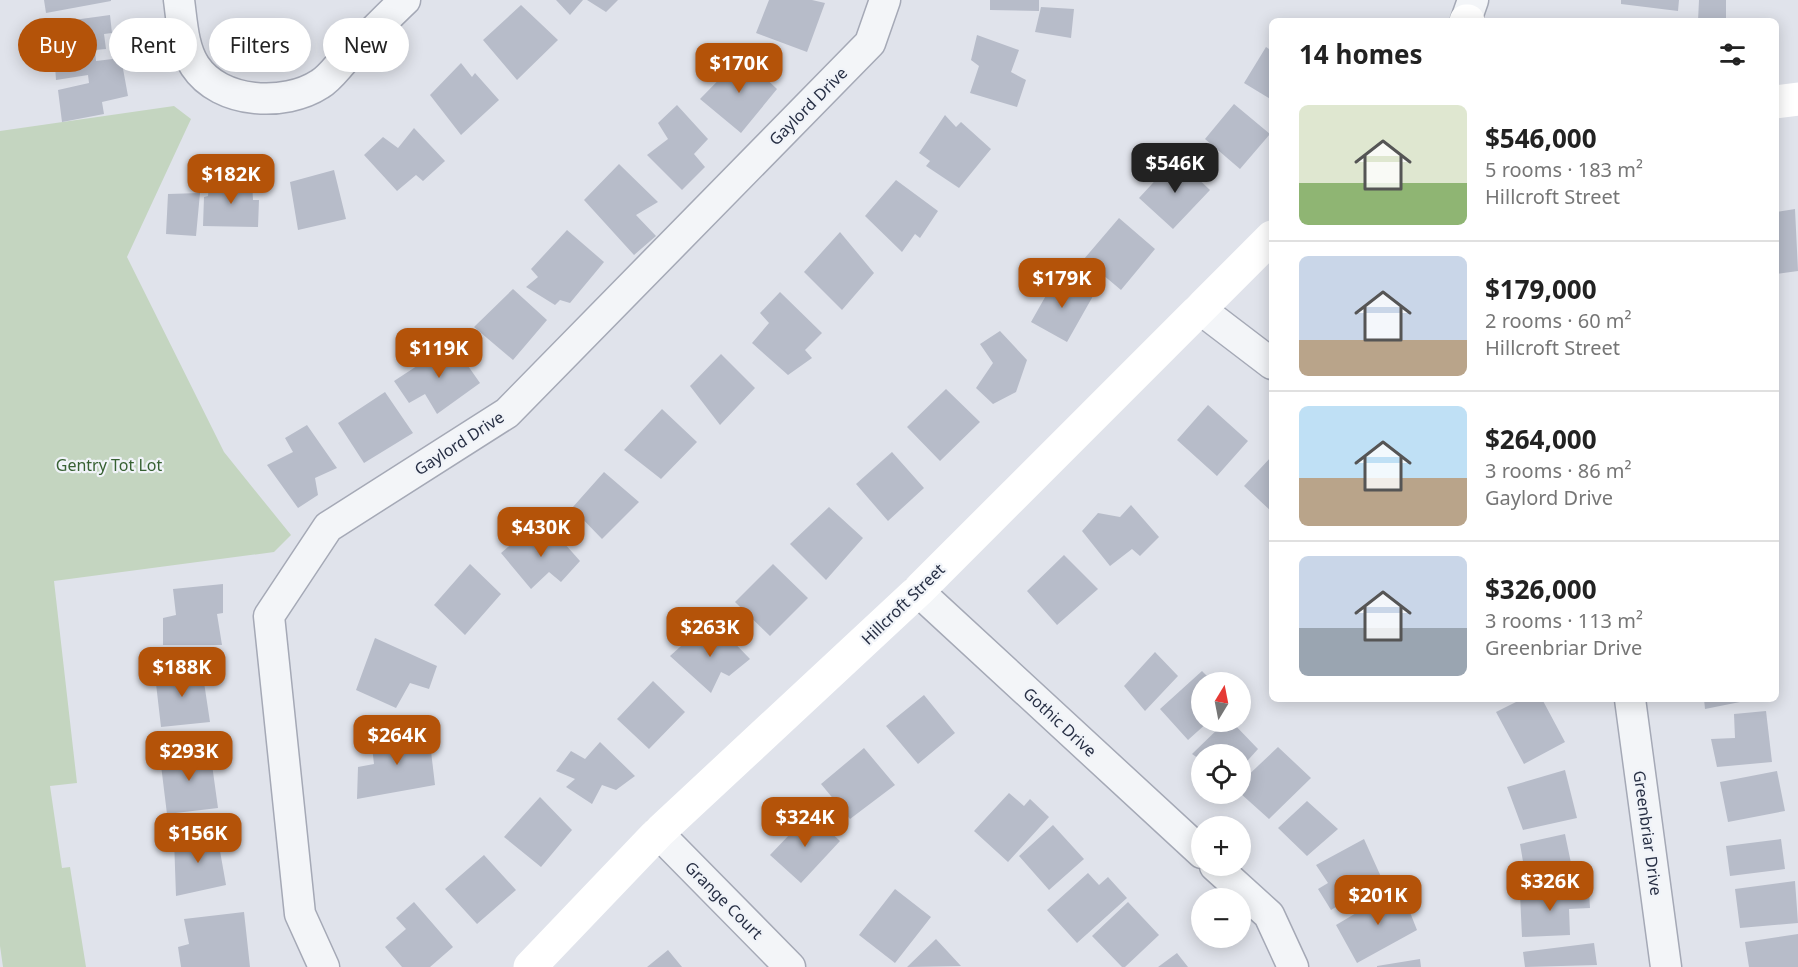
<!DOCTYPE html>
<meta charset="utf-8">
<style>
:root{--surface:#fff;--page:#f6f6f6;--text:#222;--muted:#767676;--line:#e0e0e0;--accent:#b45309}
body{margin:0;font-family:"Noto Sans",sans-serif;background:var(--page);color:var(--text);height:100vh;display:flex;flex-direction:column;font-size:22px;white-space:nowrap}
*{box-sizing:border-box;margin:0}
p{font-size:20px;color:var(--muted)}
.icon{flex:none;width:33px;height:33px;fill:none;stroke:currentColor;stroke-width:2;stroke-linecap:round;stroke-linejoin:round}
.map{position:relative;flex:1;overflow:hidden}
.drawer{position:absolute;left:1269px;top:18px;width:510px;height:684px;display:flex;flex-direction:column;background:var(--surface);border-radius:9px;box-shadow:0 3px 15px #0003}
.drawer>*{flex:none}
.guide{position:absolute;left:18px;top:18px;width:570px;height:54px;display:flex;gap:12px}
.needle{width:39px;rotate:10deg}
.controls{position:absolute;left:1191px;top:672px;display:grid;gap:12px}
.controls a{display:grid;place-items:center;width:60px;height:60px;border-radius:50%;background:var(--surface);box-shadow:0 3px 15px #0003;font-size:30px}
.price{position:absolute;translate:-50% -51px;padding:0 14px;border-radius:12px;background:var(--accent);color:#fff;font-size:20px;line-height:39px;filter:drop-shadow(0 2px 3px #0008)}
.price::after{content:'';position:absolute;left:50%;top:36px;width:18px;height:14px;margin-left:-9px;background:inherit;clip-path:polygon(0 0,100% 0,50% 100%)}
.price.on{background:#222;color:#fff}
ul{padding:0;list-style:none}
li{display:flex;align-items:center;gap:18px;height:150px;padding:0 30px}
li+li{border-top:2px solid var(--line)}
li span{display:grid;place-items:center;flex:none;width:168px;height:120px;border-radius:9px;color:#555}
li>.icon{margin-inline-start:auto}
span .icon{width:72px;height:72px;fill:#fffc;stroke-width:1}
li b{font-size:26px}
h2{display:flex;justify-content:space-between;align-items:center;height:72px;padding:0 30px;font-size:26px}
.pill{padding:0 21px;border-radius:27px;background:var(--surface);box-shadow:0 3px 15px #0003;font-size:21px;line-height:54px}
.pill.on{background:var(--accent);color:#fff}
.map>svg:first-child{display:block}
.green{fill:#c4d5c0}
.building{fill:#b7bcc9}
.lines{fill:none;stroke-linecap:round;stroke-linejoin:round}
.street-casing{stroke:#a5a9b6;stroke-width:33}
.street{stroke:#f3f5f8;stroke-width:30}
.secondary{stroke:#fff;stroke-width:33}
.labels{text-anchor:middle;stroke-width:4.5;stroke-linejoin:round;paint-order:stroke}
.street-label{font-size:16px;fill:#272f44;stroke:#f0f3f8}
.park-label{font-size:16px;fill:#376132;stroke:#f0f3f8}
</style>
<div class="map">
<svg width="1798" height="967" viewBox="0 0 1798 967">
<rect width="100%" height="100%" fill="#e0e3eb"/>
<path class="green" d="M174,106L191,119L127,257L224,452L291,535L274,552L54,581L77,783L50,786L62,868L70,867L86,967H3L0,946V131Z"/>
<path class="building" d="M44,0H111V1L46,13Z
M556,0H583L570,15Z
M587,0H618L606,12Z
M769,0H812L825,3L807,52L756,33Z
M990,0H1039V11L990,10Z
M1621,0H1679L1678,11L1621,4Z
M1699,0H1726V21H1698Z
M521,5L558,40L517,80L483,40Z
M1041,7L1074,9L1071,38L1035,32Z
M110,15L112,33L104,34L106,49L95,50L96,61L121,58L128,96L102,102L104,114L62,122L58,90L89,83L88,75L56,80L52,23Z
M977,35L1019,50L1011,72L1026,80L1017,107L970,93L979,66L971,60Z
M1266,47L1272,51V100L1244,83Z
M742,56L777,89L741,133L700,99Z
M461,63L472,77L475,73L499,100L461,135L430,95Z
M1234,104L1270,134L1240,169L1205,139Z
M677,105L708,139L694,154L705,167L682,190L647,155L668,139L658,123Z
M945,115L956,127L961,122L991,149L959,188L926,166L930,161L919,153Z
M414,128L445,161L423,181L416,175L397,191L364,155L383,137L398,148Z
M1176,158L1210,190L1173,229L1139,198Z
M619,164L658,202L636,215L656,236L634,255L584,200Z
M334,170L346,219L298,230L290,182Z
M252,180L253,200H259L258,227L203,226L204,197L208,196L209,182Z
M896,180L938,211L920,238L915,234L902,252L865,216Z
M200,193L196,236L166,234L168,194Z
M1795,209L1798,271L1776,274V212Z
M1119,218L1155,249L1121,290L1084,259Z
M567,230L604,262L570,303L560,300L555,305L526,287L538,277L531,269Z
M840,232L874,273L842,310L804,272Z
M1057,276L1093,296L1067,342L1031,322Z
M513,289L547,320L513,360L474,327Z
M780,292L822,333L805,350L812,358L788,375L752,343L769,323L760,313Z
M1000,331L1027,360L1016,392L993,404L976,388L993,363L980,344Z
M452,343L480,383L437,414L425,394L409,403L394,381Z
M721,354L755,388L720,425L690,386Z
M946,389L980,422L940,461L907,427Z
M385,392L413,433L364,463L338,423Z
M1208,405L1248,441L1217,476L1177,440Z
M662,409L697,442L661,479L624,450Z
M307,425L337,468L315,478L318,495L298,508L267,465L293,452L285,438Z
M892,452L924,488L888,521L856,484Z
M1272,456V512L1244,486Z
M604,472L639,502L602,539L572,508Z
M1131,505L1159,537L1140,556L1132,549L1110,566L1082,531L1098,513L1120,517Z
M829,507L863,538L826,580L790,544Z
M549,526L580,561L561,582L549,572L531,589L501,553L524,533L534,544Z
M1064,555L1098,589L1057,625L1027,591Z
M470,564L501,594L465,635L434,605Z
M773,564L808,598L770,636L735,602Z
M223,584V613L217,614L222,645H163V618L176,615L173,589Z
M717,625L750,659L729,676L721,672L711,693L670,656L691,637L697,643Z
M375,638L437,666L429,689L410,683L396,708L356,690Z
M1155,652L1178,676L1145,711L1124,686Z
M202,669L210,722L161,727L155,675Z
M1202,671L1213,682H1202V722H1208L1188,740L1160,709Z
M653,681L685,712L649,749L617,719Z
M924,695L955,733L918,764L886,726Z
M1522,699H1542L1565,742L1524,764L1496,712Z
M1704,699H1750V700L1705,709Z
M1766,711L1772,762L1717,767L1711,739L1735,738L1734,714Z
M1225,722H1232L1258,749L1240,769V754H1202V761L1192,754Z
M429,734L435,785L357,799L358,767L374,764L371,738Z
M600,742L635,776L616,790L602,785L592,804L566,787L575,779L556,771L571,751L585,759Z
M1278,747L1311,778L1269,819L1240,793V783Z
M864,748L895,785L850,819L821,784Z
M210,750L218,808L167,814L160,757Z
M1565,770L1577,818L1523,830L1507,787Z
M1777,771L1785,811L1728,822L1720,782Z
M1009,793L1024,806L1030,799L1049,817L1008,862L974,831Z
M540,797L572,830L541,867L504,837Z
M1307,801L1338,829L1307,856L1278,828Z
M810,813L840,841L801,883L770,855Z
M1053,825L1084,859L1049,890L1019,856Z
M217,834L226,885L176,896L174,839Z
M1565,834L1572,868L1526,879L1520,844Z
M1364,839L1382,879L1331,910L1318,889L1328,883L1316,865Z
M1781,839L1785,869L1730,876L1726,846Z
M484,855L516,890L477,924L445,889Z
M1088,873L1099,885L1108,877L1127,898L1077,943L1047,910Z
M1795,881L1798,923L1740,928L1735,889Z
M1400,887L1417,930L1357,963L1336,925Z
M895,889L931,917L895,963L859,935Z
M1589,891L1590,908L1569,909L1570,935L1522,937L1520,894Z
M414,902L453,947L430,967H402L385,947L406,929L396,918Z
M1128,902L1159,935L1125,967H1122L1092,936Z
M244,912L250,967H181L178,947L189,944L184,919Z
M1798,934V967H1749L1745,942Z
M936,939L961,966L907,967Z
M1594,943L1597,965L1525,967L1523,952Z
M668,950L682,967H647Z
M1177,953L1188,967H1158Z
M1420,959L1421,967H1377V966Z"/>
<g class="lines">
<g class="street-casing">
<path id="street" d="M179,0C182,22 183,48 195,66C220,104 285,107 320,84C330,78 338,66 346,58C366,39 385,19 405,0
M1466,20L1473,0
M1200,309L1272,364
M918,591L1202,853
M1630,699L1666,967
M658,833L790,967
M1215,866L1269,915L1293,967
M324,967L300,914L269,616L328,527L507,413L870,43L885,0"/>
</g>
<use href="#street" class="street"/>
<path class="secondary" d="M1466,21H1468
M1776,102L1798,99
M530,967L658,833L918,591L1272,237"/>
</g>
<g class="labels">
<g class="street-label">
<text transform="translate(808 106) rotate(-45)" y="6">Gaylord Drive</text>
<text transform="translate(459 443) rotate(-33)" y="6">Gaylord Drive</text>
<text transform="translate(903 604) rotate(-44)" y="6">Hillcroft Street</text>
<text transform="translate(1060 722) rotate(43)" y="6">Gothic Drive</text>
<text transform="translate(1648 833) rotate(82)" y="6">Greenbriar Drive</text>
<text transform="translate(724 900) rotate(45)" y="6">Grange Court</text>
</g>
<g class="park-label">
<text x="109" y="471">Gentry Tot Lot</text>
</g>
</g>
</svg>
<div class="controls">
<a><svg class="needle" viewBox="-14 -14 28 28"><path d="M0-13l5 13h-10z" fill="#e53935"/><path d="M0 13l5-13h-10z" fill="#767676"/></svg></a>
<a><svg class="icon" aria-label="locate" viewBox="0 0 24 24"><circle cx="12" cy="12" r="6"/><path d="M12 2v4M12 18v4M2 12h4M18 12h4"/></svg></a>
<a>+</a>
<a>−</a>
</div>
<b class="price" style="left:739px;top:94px">$170K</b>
<b class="price on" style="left:1175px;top:194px">$546K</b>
<b class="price" style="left:231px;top:205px">$182K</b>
<b class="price" style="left:1062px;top:309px">$179K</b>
<b class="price" style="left:439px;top:379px">$119K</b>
<b class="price" style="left:541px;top:558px">$430K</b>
<b class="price" style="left:710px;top:658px">$263K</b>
<b class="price" style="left:182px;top:698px">$188K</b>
<b class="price" style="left:397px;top:766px">$264K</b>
<b class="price" style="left:189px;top:782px">$293K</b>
<b class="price" style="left:805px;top:848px">$324K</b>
<b class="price" style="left:198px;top:864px">$156K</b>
<b class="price" style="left:1550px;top:912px">$326K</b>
<b class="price" style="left:1378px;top:926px">$201K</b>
<div class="guide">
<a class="pill on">Buy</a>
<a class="pill">Rent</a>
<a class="pill">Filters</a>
<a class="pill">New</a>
</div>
<section class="drawer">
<h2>14 homes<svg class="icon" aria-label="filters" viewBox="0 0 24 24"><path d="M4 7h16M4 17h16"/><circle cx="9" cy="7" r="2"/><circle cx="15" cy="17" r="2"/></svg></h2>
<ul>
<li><span style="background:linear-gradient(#dfe7d0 65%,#8fb573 0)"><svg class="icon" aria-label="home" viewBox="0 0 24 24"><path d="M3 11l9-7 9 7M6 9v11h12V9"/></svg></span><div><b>$546,000</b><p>5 rooms · 183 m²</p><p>Hillcroft Street</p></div></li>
<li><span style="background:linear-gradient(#c9d6e8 70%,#b9a48a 0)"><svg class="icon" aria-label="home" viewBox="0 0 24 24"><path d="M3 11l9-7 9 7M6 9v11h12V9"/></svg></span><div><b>$179,000</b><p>2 rooms · 60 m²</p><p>Hillcroft Street</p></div></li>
<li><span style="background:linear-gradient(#bfe0f5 60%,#b9a48a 0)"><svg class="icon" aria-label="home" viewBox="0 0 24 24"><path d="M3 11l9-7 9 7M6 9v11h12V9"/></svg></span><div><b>$264,000</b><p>3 rooms · 86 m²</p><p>Gaylord Drive</p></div></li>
<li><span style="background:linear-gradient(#c9d6e8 60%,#9aa5b1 0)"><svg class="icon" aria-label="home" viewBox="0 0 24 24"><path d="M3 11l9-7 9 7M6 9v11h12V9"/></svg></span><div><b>$326,000</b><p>3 rooms · 113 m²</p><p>Greenbriar Drive</p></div></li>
</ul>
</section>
</div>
